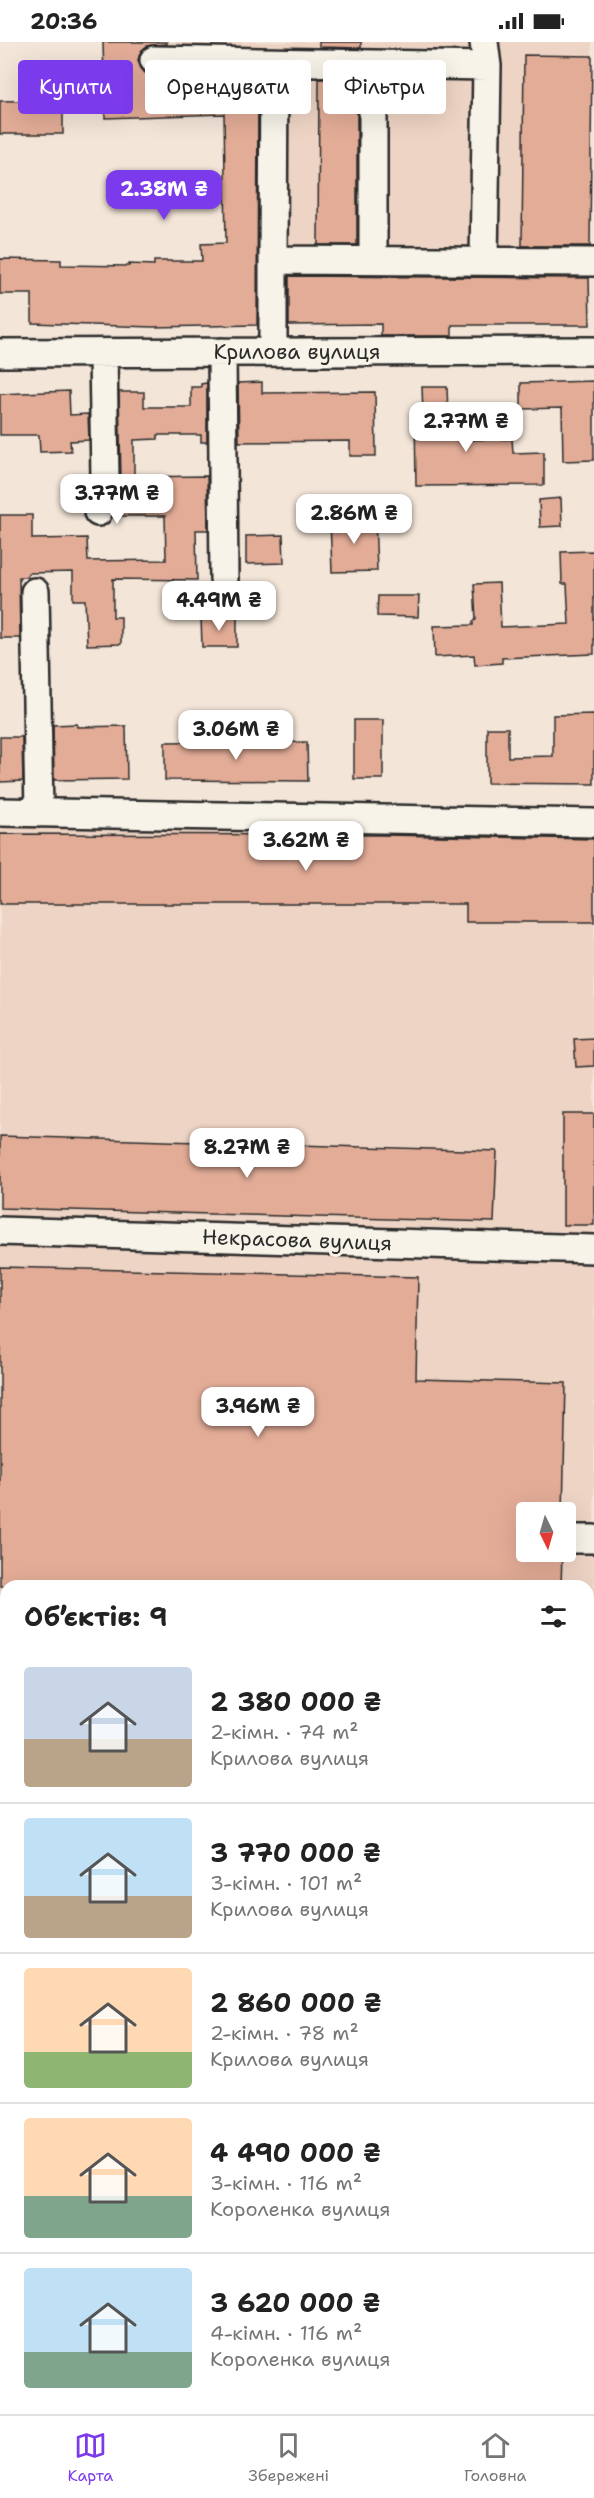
<!DOCTYPE html>
<html lang="uk">
<meta charset="utf-8">
<style>
:root{--surface:#fff;--page:#f6f6f6;--text:#222;--muted:#767676;--line:#e0e0e0;--accent:#7c3aed}
body{margin:0;font-family:"Shantell Sans",sans-serif;background:var(--page);color:var(--text);height:100vh;display:flex;flex-direction:column;font-size:22px;white-space:nowrap}
*{box-sizing:border-box;margin:0}
p{font-size:20px;color:var(--muted)}
.icon{flex:none;width:33px;height:33px;fill:none;stroke:currentColor;stroke-width:2;stroke-linecap:round;stroke-linejoin:round}
.map{position:relative;flex:1;overflow:hidden}
.drawer{position:absolute;left:0px;top:1538px;width:594px;height:836px;display:flex;flex-direction:column;background:var(--surface);border-radius:18px 18px 0 0;box-shadow:0 6px 24px #0002}
.drawer>*{flex:none}
.banner{position:absolute;left:18px;top:18px;width:558px;height:54px;display:flex;gap:12px}
.needle{width:39px;rotate:175deg}
.fabs{position:absolute;left:516px;top:1460px;display:grid;gap:12px}
.fabs a{display:grid;place-items:center;width:60px;height:60px;border-radius:6px;background:var(--surface);box-shadow:0 6px 24px #0002;font-size:30px}
.price{position:absolute;translate:-50% -51px;padding:0 14px;border-radius:12px;background:#fff;color:#222;font-size:20px;line-height:39px;filter:drop-shadow(0 2px 3px #0008)}
.price::after{content:'';position:absolute;left:50%;top:36px;width:18px;height:14px;margin-left:-9px;background:inherit;clip-path:polygon(0 0,100% 0,50% 100%)}
.price.active{background:var(--accent);color:#fff}
ul{padding:0;list-style:none}
li{display:flex;align-items:center;gap:18px;height:150px;padding:0 24px}
li+li{border-top:2px solid var(--line)}
li span{display:grid;place-items:center;flex:none;width:168px;height:120px;border-radius:6px;color:#555}
li>.icon{margin-inline-start:auto}
span .icon{width:72px;height:72px;fill:#fffc;stroke-width:1}
li b{font-size:26px}
h2{display:flex;justify-content:space-between;align-items:center;height:72px;padding:0 24px;font-size:26px}
.tag{padding:0 21px;border-radius:6px;background:var(--surface);box-shadow:0 6px 24px #0002;font-size:21px;line-height:54px}
.tag.active{background:var(--accent);color:#fff}
.status{display:flex;justify-content:space-between;align-items:center;height:42px;padding:0 30px;background:var(--surface);direction:ltr}
.status svg{height:16px;fill:currentColor}
.tab-bar{display:flex;justify-content:space-around;align-items:center;height:84px;border-top:2px solid var(--line);background:var(--surface);font-size:16px;color:var(--muted)}
.tab-bar a{display:grid;justify-items:center;gap:3px}
.tab-bar .active{color:var(--accent)}
.map>svg:first-child{display:block}
.built{fill:#eed4c4;fill-rule:evenodd}
.building{fill:#e2ac97;stroke:#2b2b2b;stroke-width:1.5}
.lines{fill:none;stroke-linecap:round;stroke-linejoin:round}
.minor-casing{stroke:#2b2b2b;stroke-width:32}
.minor{stroke:#f7f3e8;stroke-width:27}
.labels{text-anchor:middle;stroke-width:6;stroke-linejoin:round;paint-order:stroke}
.street-label{font-size:21px;fill:#2b2b2b;stroke:#f7f3e8}
</style>
<div class="status"><b>20:36</b><svg viewBox="0 0 49 12"><path d="M0 12V9h3v3zM5 12V6h3v6zM10 12V3h3v9zM15 12V0h3v12zM26 1h20v11H26zM47 4h2v5h-2z"/></svg></div>
<div class="map">
<svg width="594" height="2372" viewBox="0 0 594 2372">
<rect width="100%" height="100%" fill="#f3e5d8"/>
<filter id="ink" filterUnits="userSpaceOnUse"><feTurbulence type="fractalNoise" baseFrequency=".0167" numOctaves="2"/><feDisplacementMap in="SourceGraphic" scale="12" xChannelSelector="R" yChannelSelector="G"/><feConvolveMatrix kernelMatrix="1 2 1 2 8 2 1 2 1" color-interpolation-filters="sRGB"/></filter>
<g filter="url(#ink)">
<path class="built" d="M103,0H592L590,283H228L224,72L105,76Z
M0,771L594,781V2372H0ZM526,1470H566V1509H526ZM6,1544H588V2367H6Z"/>
<path class="building" d="M103,0H167V2L147,4L141,9L138,18L141,26L145,31L167,34V37L236,36L255,47L258,54L257,283L153,285L32,281V252H0V217L61,218V223L129,224V222L154,223V219H202L201,202L226,201L224,72L105,76Z
M319,0H361V6L319,5Z
M524,13L592,14L590,204H522Z
M319,37H357V203H318Z
M63,58V92H0V59Z
M289,234L589,236L590,283H452V294H381V282L289,283Z
M594,339V418L563,419L562,366L521,367V341Z
M262,340V351L375,350L376,414H350V399L239,400L238,341Z
M207,341V400H201V393H158V397L134,398V435L207,434L208,488H196L197,538L113,537V575H121V602L87,603L85,558H73V530L28,531V535H19L20,596H0V473H32V497L87,496L88,519L166,518L165,474H113L121,437L119,350H144V365H191V345H201V342Z
M422,345H447L448,371L453,370V398L512,397L513,411L544,410V443L416,444L415,371H423Z
M69,349L70,373L88,372L89,398L70,399L71,409L40,410L39,393H0V352Z
M561,456L562,484L540,485L539,458Z
M375,476L377,529L332,530L330,478Z
M283,493L284,521L246,522V494Z
M594,509V612L502,616V621L475,623L474,613L435,615L434,584L473,583V579L476,578L474,542L499,541L501,585L569,582L567,542H562L561,510Z
M378,554H419L418,575L377,574Z
M237,574V605H202L201,575Z
M594,672V742L487,741V686H508V715L553,714V673Z
M354,678H383V737H354Z
M77,682V685L126,684L127,737L54,738L53,683Z
M0,695H22L23,739L0,740Z
M251,699V701L307,700L308,739L165,738V700Z
M0,792L384,793L594,797V880H466V862H0Z
M594,996V1024L576,1025L574,997Z
M563,1072H594V1183H563Z
M0,1094L497,1109L494,1180L0,1166Z
M0,1225L418,1235L416,1337L566,1341L563,1470H526V1509L562,1511L561,1544H0Z"/>
<g class="lines">
<g class="minor-casing">
<path id="minor" d="M484,0L487,24L484,219
M154,18L487,24
M274,21L273,218L594,220
M373,22V218
M222,310L224,537
M273,310V218
M0,311L594,309
M98,470L105,437L103,311
M35,550L39,771
M0,770L594,781
M0,1189L594,1207
M569,1497H594
M588,2251L594,2250
M588,2348L594,2347
M550,2367V2372"/>
</g>
<use href="#minor" class="minor"/>
</g>
</g>
<g class="labels">
<g class="street-label">
<text x="297" y="317">Крилова вулиця</text>
<text transform="translate(297 1198) rotate(2)" y="7">Некрасова вулиця</text>
</g>
</g>
</svg>
<div class="fabs">
<a><svg class="needle" viewBox="-14 -14 28 28"><path d="M0-13l5 13h-10z" fill="#e53935"/><path d="M0 13l5-13h-10z" fill="#767676"/></svg></a>
</div>
<b class="price active" style="left:164px;top:179px">2.38M ₴</b>
<b class="price" style="left:466px;top:411px">2.77M ₴</b>
<b class="price" style="left:117px;top:483px">3.77M ₴</b>
<b class="price" style="left:354px;top:503px">2.86M ₴</b>
<b class="price" style="left:219px;top:590px">4.49M ₴</b>
<b class="price" style="left:236px;top:719px">3.06M ₴</b>
<b class="price" style="left:306px;top:830px">3.62M ₴</b>
<b class="price" style="left:247px;top:1137px">8.27M ₴</b>
<b class="price" style="left:258px;top:1396px">3.96M ₴</b>
<div class="banner">
<a class="tag active">Купити</a>
<a class="tag">Орендувати</a>
<a class="tag">Фільтри</a>
</div>
<section class="drawer">
<h2>Об’єктів: 9<svg class="icon" aria-label="filters" viewBox="0 0 24 24"><path d="M4 7h16M4 17h16"/><circle cx="9" cy="7" r="2"/><circle cx="15" cy="17" r="2"/></svg></h2>
<ul>
<li><span style="background:linear-gradient(#c9d6e8 60%,#b9a48a 0)"><svg class="icon" aria-label="home" viewBox="0 0 24 24"><path d="M3 11l9-7 9 7M6 9v11h12V9"/></svg></span><div><b>2 380 000 ₴</b><p>2-кімн. · 74 m²</p><p>Крилова вулиця</p></div></li>
<li><span style="background:linear-gradient(#bfe0f5 65%,#b9a48a 0)"><svg class="icon" aria-label="home" viewBox="0 0 24 24"><path d="M3 11l9-7 9 7M6 9v11h12V9"/></svg></span><div><b>3 770 000 ₴</b><p>3-кімн. · 101 m²</p><p>Крилова вулиця</p></div></li>
<li><span style="background:linear-gradient(#ffd9b3 70%,#8fb573 0)"><svg class="icon" aria-label="home" viewBox="0 0 24 24"><path d="M3 11l9-7 9 7M6 9v11h12V9"/></svg></span><div><b>2 860 000 ₴</b><p>2-кімн. · 78 m²</p><p>Крилова вулиця</p></div></li>
<li><span style="background:linear-gradient(#ffd9b3 65%,#7fa58c 0)"><svg class="icon" aria-label="home" viewBox="0 0 24 24"><path d="M3 11l9-7 9 7M6 9v11h12V9"/></svg></span><div><b>4 490 000 ₴</b><p>3-кімн. · 116 m²</p><p>Короленка вулиця</p></div></li>
<li><span style="background:linear-gradient(#bfe0f5 70%,#7fa58c 0)"><svg class="icon" aria-label="home" viewBox="0 0 24 24"><path d="M3 11l9-7 9 7M6 9v11h12V9"/></svg></span><div><b>3 620 000 ₴</b><p>4-кімн. · 116 m²</p><p>Короленка вулиця</p></div></li>
</ul>
</section>
</div>
<nav class="tab-bar">
<a class="active"><svg class="icon" aria-label="map" viewBox="0 0 24 24"><path d="M3 6l6-2 6 2 6-2v14l-6 2-6-2-6 2zM9 4v14M15 6v14"/></svg>Карта</a>
<a><svg class="icon" aria-label="saved" viewBox="0 0 24 24"><path d="M7 4h10v16l-5-4-5 4z"/></svg>Збережені</a>
<a><svg class="icon" aria-label="home" viewBox="0 0 24 24"><path d="M3 11l9-7 9 7M6 9v11h12V9"/></svg>Головна</a>
</nav>
